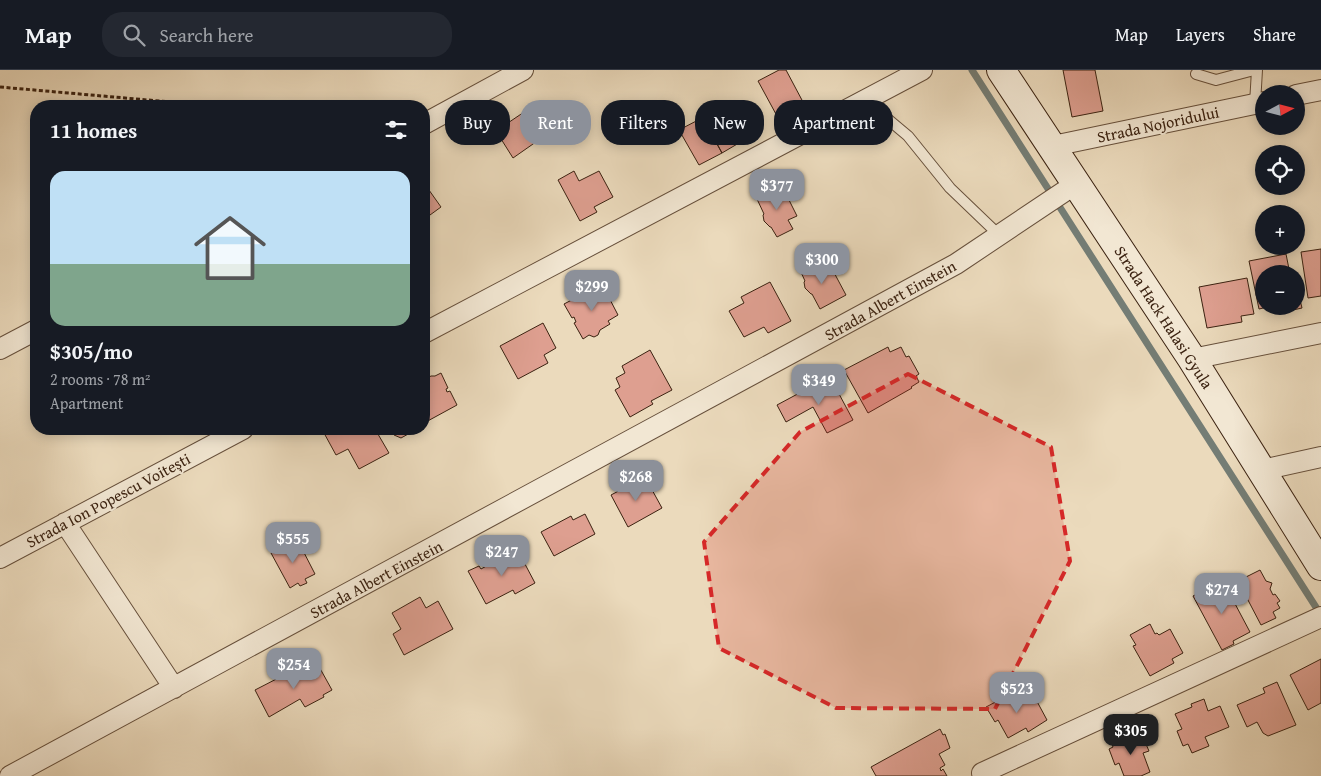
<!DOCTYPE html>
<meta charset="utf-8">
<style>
:root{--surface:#171b24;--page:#242831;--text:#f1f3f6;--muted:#9ea1a6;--line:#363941;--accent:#8c9099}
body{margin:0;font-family:"Gentium Book Plus",serif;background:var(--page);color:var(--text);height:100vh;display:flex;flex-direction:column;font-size:19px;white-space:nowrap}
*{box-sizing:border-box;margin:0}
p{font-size:16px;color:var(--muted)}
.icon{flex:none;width:28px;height:28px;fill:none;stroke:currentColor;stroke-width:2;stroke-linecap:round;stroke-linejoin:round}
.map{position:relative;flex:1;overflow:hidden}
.drawer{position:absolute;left:30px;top:30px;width:400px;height:335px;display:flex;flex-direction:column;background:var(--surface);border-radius:20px;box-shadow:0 2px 12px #0003}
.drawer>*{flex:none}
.guide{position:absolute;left:445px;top:30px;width:475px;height:45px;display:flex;gap:10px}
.needle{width:32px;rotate:83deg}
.controls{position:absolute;left:1255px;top:15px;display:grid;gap:10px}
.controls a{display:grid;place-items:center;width:50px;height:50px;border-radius:50%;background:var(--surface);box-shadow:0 2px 12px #0003;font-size:25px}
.price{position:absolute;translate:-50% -42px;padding:0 11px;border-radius:10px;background:var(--accent);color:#fff;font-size:16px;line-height:32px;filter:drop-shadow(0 1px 2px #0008)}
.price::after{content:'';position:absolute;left:50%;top:30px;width:15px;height:11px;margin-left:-8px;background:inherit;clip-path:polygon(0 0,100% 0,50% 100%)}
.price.current{background:#222;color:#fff}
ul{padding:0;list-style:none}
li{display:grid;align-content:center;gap:10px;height:265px;padding:0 20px}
li span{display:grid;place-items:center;height:155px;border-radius:15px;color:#555}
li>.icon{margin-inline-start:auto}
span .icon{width:90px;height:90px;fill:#fffc;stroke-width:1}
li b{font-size:21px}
h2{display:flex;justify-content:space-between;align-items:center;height:60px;padding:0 20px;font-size:21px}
.chip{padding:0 18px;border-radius:20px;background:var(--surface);box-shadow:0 2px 12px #0003;font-size:18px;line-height:45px}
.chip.current{background:var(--accent);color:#fff}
header{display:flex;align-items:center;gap:30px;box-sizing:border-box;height:70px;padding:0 25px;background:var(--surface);border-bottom:1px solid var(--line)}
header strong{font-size:24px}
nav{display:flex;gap:28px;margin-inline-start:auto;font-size:18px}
.search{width:350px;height:45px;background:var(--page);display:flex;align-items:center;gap:12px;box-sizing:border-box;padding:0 18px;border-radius:20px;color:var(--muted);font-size:19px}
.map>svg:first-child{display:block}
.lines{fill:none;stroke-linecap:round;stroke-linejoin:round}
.stream{stroke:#747d75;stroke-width:7}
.building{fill:#de9f90;stroke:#3b2211}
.lane-casing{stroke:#67503c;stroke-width:12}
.street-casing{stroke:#67503c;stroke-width:22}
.secondary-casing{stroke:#3b2211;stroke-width:30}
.path{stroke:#3b2211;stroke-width:3;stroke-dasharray:4 2.5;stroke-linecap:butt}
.lane{stroke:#f2e7d3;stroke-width:10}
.street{stroke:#f2e7d3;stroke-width:20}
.secondary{stroke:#f2e7d3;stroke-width:28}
.marked{fill:#d62828;fill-opacity:0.2;stroke:#d62828;stroke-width:4;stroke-dasharray:10 6;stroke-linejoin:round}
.labels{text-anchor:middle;stroke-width:4;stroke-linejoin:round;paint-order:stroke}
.street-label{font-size:16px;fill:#3b2211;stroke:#f2e7d3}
</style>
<header>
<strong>Map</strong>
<div class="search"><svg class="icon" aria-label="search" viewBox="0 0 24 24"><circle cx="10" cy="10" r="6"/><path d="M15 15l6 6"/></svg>Search here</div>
<nav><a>Map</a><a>Layers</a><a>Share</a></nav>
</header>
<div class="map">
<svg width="1321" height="706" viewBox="0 0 1321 706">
<rect width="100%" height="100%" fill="#ebdabc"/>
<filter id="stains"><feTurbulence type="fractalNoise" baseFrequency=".004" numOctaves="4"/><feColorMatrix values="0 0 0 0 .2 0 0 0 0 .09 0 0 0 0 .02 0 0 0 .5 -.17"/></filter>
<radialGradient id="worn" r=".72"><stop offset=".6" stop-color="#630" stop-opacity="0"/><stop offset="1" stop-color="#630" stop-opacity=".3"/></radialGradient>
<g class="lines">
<path class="stream" d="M972,0L1321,545"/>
</g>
<path class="building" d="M779,0H786L803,32L777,46L758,11Z
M1063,0H1095L1103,41L1072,47Z
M536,34L553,60L513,88L496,61Z
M724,35L744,70L722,83L703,47Z
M702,48L722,83L699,95L679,60Z
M574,101L579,111L599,101L613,127L594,137L597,142L580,151L558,110Z
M424,113L441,137L430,145L428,142L424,144Z
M782,116L797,146L788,150L793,159L777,167L771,157H770L764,151L763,145L764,144L757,129Z
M1321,179V226L1308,228L1301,182Z
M1286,184L1290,204H1264V236H1272L1259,239L1249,191Z
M815,193L819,201L830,195L846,225L820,239L812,224H811L805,218L804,212L805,211L800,200Z
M1247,208L1254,244L1241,246L1242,252L1207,258L1199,217Z
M770,212L791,251L768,263L764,257L744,267L729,241L744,233L741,227Z
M1296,213L1302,238L1284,242L1283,236H1296Z
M604,218L618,245L608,251L610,254L600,260L598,265L594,267L589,265L583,269L574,253L576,252L574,247L572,248L564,234L591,220L593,224Z
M543,253L556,278L544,285L548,293L518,309L500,276Z
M888,277L890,282L901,277L906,287L909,286L919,304L916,306L919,312L911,317L912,318L868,343L844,300Z
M650,280L672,320L651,331L653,334L630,347L615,320L620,317L616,308L625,303L622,296Z
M441,303L448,318L446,319L447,322L450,321L457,335L424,353V310L431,306H435Z
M831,309L853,350L827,363L813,337L786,352L777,335L805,320L807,322L814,318L815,321L821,317L820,315Z
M333,359H375L389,383L359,399L348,379L336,385L324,363Z
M390,359H412L410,363L401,368L394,365Z
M645,407L662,438L628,457L611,425Z
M585,444L595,464L554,486L541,462L571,446L573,450Z
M297,469L315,504L305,509L307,513L300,516L298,513L290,518L271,483Z
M517,479L535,513L515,524L513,520L486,534L468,501L479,496L481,499Z
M1260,500L1266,511L1272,513L1270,519L1273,525L1275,524L1280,531L1277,533L1280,538L1273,542L1276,548L1261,555L1238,511Z
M1224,513L1250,562L1233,571L1234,574L1222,580L1193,526L1212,516L1214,519Z
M420,527L426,538L438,531L453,559L404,585L393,564L401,559L392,543Z
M1150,554L1155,564L1157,563L1159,565L1170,559L1183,583L1172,589L1174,593L1150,606L1133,576L1136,575L1130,565Z
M1321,589V633L1308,640L1290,605Z
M317,593L332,620L323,625L324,627L305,637L300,629L269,647L255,620L290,602L292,606Z
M1277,612L1296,655L1268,666L1263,663L1257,652L1247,657L1237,635L1265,623L1263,618Z
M1017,624L1021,631L1033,624L1047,650L1028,662L1026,658L1008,668L998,650L995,652L986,637L1005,627L1007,630Z
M1204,629L1208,641L1220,636L1229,657L1205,667L1209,676L1192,683L1188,674L1183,676L1177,661L1182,659L1175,644L1192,637L1191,634Z
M940,659L943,665L945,664L950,678L939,684L945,695L940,698L941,701L943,699L947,706H876L871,697Z
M1142,665L1149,681L1143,683L1150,702L1141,706H1124L1119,693L1115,695L1109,679L1113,677L1112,674L1125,668L1126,672Z"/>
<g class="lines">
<g class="lane-casing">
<path id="lane" d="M1196,4L1216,10L1254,0
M865,30L908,66L950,118L999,165
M1255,34L1257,0"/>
</g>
<g class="street-casing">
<path id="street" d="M1296,25L1321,20
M424,54L523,0
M1053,76L1264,32
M424,263L922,0
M0,279L36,260
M1192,289L1321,263
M1262,400L1321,387
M65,453L174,618
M0,488L243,359
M982,703L1321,547
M10,706L956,194L1077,113"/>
</g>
<g class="secondary-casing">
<path id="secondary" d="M1001,0L1192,289L1321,496"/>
</g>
<path class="path" d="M0,17L182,33L185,36"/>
<use href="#lane" class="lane"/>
<use href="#street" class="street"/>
<use href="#secondary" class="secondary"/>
</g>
<path class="marked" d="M908,304L1051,377L1070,491L995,639L836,638L719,578L704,472L800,362Z"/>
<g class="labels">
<g class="street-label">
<text transform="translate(1158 54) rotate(-12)" y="6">Strada Nojoridului</text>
<text transform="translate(890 230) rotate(-29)" y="6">Strada Albert Einstein</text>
<text transform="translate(1164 247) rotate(57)" y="6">Strada Hack Halasi Gyula</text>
<text transform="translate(108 430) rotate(-28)" y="6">Strada Ion Popescu Voitești</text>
<text transform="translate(376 509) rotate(-28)" y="6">Strada Albert Einstein</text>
</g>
</g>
<rect width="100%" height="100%" filter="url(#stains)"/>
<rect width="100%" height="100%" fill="url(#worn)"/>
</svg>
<div class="controls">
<a><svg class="needle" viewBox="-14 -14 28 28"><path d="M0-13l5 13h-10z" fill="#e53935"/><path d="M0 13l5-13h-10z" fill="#9ea1a6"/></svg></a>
<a><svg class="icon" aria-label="locate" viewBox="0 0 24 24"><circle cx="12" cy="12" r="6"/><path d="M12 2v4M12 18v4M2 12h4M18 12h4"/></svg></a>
<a>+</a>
<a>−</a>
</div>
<b class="price" style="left:777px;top:141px">$377</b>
<b class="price" style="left:822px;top:215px">$300</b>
<b class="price" style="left:592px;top:242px">$299</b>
<b class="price" style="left:819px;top:336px">$349</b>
<b class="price" style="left:636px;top:432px">$268</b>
<b class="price" style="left:293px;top:494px">$555</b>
<b class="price" style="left:502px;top:507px">$247</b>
<b class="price" style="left:1222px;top:545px">$274</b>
<b class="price" style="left:294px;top:620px">$254</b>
<b class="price" style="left:1017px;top:644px">$523</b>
<b class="price current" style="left:1131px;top:686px">$305</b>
<div class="guide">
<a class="chip">Buy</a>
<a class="chip current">Rent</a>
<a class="chip">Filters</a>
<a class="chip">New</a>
<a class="chip">Apartment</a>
</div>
<section class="drawer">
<h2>11 homes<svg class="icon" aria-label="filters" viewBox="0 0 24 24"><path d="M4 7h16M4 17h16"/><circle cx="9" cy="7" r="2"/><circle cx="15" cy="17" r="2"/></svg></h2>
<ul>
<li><span style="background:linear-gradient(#bfe0f5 60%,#7fa58c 0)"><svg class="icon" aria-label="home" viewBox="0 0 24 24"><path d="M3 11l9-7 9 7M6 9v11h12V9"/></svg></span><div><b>$305/mo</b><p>2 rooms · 78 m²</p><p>Apartment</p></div></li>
</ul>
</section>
</div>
